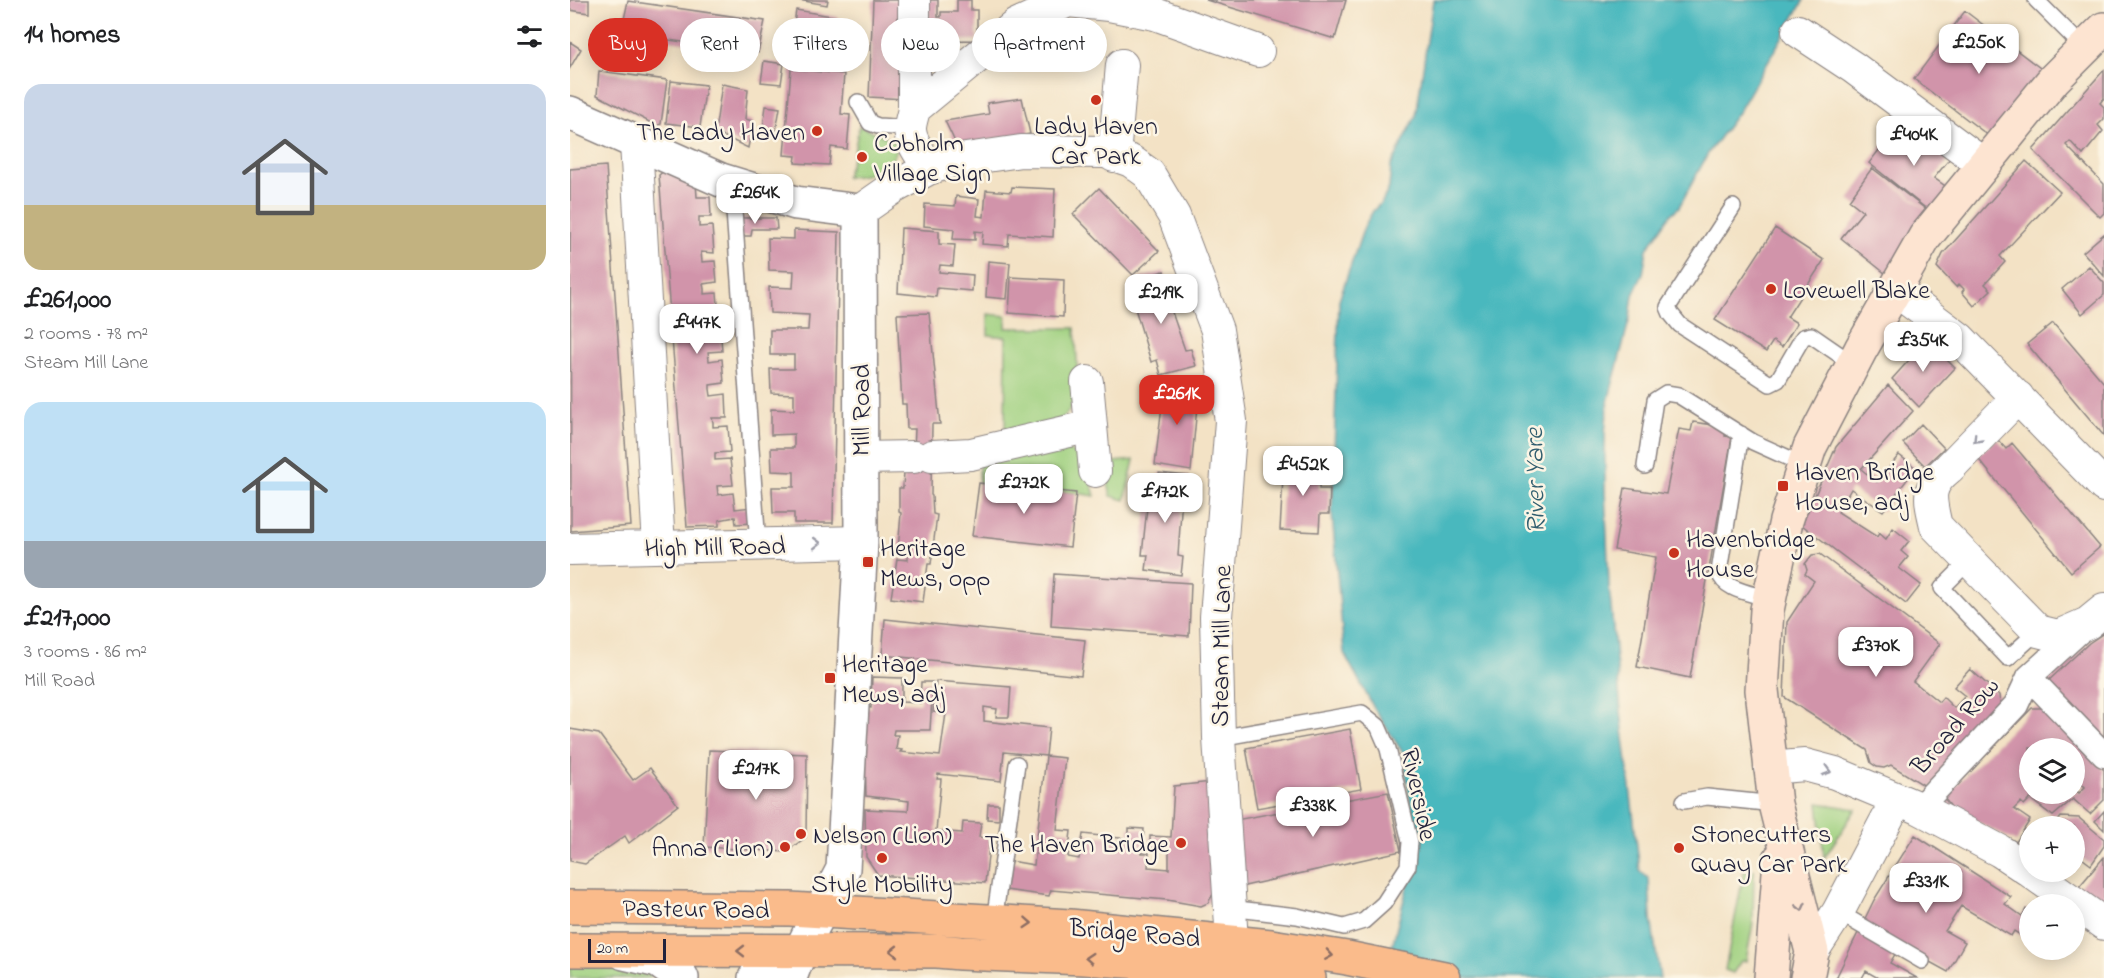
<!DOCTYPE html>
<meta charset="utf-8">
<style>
:root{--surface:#fff;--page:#f2f2f2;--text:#202124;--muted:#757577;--accent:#d93025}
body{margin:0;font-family:"Indie Flower",sans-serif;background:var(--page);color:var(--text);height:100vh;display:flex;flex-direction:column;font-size:22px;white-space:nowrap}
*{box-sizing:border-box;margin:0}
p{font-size:20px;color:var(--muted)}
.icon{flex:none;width:33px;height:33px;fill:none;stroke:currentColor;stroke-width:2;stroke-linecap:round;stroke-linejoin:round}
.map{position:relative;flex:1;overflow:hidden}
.drawer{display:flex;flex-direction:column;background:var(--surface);width:570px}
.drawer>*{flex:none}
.top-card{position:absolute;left:18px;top:18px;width:570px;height:54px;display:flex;gap:12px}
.tools{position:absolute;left:1449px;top:738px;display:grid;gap:12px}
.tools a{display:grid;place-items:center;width:66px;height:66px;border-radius:50%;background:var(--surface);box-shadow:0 3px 15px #0003;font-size:30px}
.scale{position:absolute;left:18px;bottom:15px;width:78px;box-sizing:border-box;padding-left:6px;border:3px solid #22223b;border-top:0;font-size:16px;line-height:21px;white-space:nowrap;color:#22223b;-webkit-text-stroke:4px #fcf5e5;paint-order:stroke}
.price{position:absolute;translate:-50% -51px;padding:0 14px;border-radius:12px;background:#fff;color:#222;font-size:20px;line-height:39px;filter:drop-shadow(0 2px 3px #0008)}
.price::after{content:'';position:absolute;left:50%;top:36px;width:18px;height:14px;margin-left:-9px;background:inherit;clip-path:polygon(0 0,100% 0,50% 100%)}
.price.selected{background:var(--accent);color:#fff}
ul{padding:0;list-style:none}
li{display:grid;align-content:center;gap:12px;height:318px;padding:0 24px}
li span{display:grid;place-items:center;height:186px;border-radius:18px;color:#555}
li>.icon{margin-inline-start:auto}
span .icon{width:108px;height:108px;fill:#fffc;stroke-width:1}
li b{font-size:26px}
h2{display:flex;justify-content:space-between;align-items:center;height:72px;padding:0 24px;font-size:26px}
.pill{padding:0 21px;border-radius:27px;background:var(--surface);box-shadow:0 3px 15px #0003;font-size:21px;line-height:54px}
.pill.selected{background:var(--accent);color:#fff}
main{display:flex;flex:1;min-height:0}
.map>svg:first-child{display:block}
.green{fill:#9fd07f;stroke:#60795d;stroke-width:1.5}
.water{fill:#48b8be;stroke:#356d7c;stroke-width:1.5}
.building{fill:#d194aa;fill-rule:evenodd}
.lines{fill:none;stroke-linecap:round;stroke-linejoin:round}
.service-casing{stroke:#8a8280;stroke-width:18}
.pedestrian-casing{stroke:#8a8280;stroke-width:27}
.minor-casing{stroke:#8a8280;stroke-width:34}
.tertiary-casing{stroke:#8a8280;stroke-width:36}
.secondary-casing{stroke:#8a8280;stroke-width:36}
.primary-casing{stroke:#8a8280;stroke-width:36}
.service{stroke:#fff;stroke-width:15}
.pedestrian{stroke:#fff;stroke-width:24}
.minor{stroke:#fff;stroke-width:32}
.tertiary{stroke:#fff;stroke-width:33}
.secondary{stroke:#fde4d1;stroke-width:33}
.primary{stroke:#fabb8b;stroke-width:33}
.oneway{stroke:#9c9ca7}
.oneway2{stroke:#9a8d8e}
.oneway3{stroke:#8e6e63}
.poi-dot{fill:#c8321e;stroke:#fcf5e5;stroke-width:2}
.labels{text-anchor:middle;stroke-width:5;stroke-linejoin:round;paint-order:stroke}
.poi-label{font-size:26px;fill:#22223b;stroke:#fcf5e5;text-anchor:start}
.street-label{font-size:26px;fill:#22223b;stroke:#fcf5e5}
.water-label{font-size:27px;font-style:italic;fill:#315e6f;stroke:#fcf5e5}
</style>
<main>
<section class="drawer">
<h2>14 homes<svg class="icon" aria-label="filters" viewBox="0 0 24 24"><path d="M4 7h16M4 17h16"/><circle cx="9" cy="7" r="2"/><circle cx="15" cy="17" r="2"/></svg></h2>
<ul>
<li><span style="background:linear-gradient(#c9d6e8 65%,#c2b280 0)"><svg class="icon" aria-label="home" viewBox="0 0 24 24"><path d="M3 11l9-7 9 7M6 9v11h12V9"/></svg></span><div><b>£261,000</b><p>2 rooms · 78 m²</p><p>Steam Mill Lane</p></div></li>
<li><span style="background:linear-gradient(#bfe0f5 75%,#9aa5b1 0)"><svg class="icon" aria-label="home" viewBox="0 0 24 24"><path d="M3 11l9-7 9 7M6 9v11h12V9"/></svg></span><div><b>£217,000</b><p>3 rooms · 86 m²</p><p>Mill Road</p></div></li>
</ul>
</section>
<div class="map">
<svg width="1534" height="978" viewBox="0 0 1534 978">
<rect width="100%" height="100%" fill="#fcf5e5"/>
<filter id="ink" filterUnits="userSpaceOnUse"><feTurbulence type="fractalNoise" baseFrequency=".0167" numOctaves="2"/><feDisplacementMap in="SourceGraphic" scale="12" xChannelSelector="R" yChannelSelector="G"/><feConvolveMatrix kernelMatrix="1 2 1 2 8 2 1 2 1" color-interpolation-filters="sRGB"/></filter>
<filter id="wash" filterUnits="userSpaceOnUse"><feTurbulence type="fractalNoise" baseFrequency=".008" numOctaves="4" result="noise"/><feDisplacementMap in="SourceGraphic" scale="24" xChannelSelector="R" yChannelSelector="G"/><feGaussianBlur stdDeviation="1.35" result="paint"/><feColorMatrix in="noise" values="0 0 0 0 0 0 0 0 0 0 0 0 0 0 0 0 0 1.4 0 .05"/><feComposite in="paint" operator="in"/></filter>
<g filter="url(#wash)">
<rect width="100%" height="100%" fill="#f3e2c5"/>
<path class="green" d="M289,126L314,136L327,144C326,171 298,176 276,177L284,153Z
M418,314L436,316V328H505C506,352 515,410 487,421C472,426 452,427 435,430L436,337L418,335Z
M490,448C518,454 518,472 525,496L506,493L409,483V463Z
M564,460L555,500L541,496L533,463Z
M1248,803L1286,809L1254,858Z
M1184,870L1183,923L1176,961H1171L1163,973L1155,970L1174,871Z
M0,965L70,968L85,973L79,978H0Z"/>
<path class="water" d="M863,0H1234L1169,111L1139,152L1109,207L1101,214L1077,249L1073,274L1063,295L1060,317L1038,402L1035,433V489L1039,586L1052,721L1070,871L1079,879L1081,918L1090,978H814L847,848L833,753L805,710L774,653L762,514L769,300L794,227L803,211L812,202L819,188L821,166L846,116Z"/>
<g id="blocks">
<path class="building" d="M0,0H19V13L0,10Z
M228,0H258L257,5Z
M303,0H339L335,99L299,97Z
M358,0H368V17H371V12H387V0H401V10H407V40L360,41Z
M636,0H776L765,39Z
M58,1L195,21L188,53L51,33Z
M226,10L268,17L261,67L219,59Z
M1395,11L1474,71L1423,139L1344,79Z
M0,42L11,49L0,68Z
M194,61L214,64L211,84L191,82Z
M221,69L274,74L271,114L280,115L277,149L261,147L259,165L225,163L226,156L214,155Z
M1534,70V98L1530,103L1534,107V119L1528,125L1533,131L1513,155L1500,141L1496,145L1534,184V213L1530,217L1463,150Z
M29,71L97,80L91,124L87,126L27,95Z
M101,81L136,85L130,127L96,123Z
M152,84L178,89L175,119L183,121L178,148L145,132Z
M452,98L460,134L387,146L375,121L419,114L417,103Z
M196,106L210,108L205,137L192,135Z
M1344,127L1382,156L1364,178L1381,190L1363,214L1299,163L1322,133L1333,142Z
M1456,161L1490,192L1430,256L1435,262L1415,284L1421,290L1404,306L1392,292L1394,289L1389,284L1386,287L1367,267L1373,254Z
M36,166L61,526L1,531L0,169Z
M1302,168L1362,214L1316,274L1271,238L1293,211L1279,200Z
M95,170L126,183L127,197H140L141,217H129V227L142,226L144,253L131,252L132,262L145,261L147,282L133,284L134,289V294L147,293L149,316L135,318L136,327L150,325L152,351L138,352L139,361L152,359L154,383L140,385V389L141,396L156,394L157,418H142L143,422V427L158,426L160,452L145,453V460L160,459L163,485L147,486L148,495L163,493L165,509L182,507L184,523L166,524L165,517L149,520V526L117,527L89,175Z
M442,187L485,189L483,237L439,234L438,246L412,244L413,232L405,231V240L383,239L384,229L354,226L355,204L385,206L386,196L409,199L407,216L414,217L416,190L441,192Z
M529,188L589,251L563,275L503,214Z
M168,218H206L207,229H182L181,236H169Z
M331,228L369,231V244L385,245L383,266L370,265L369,272L403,275L402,291L367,288L366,297L328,293Z
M1205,228L1254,260L1217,317L1227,323L1212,347L1203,341L1196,352L1145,320Z
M224,230L269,232L263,523H224V513H203L202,487H224V472L202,471L201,448H224V434L201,435V409L224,410V394L201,393L200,369H224V355H200V330H238L239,315L200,313L199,287L223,288L224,271L199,270L198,238L224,239Z
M1534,234V276L1513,252Z
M418,261L440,263L437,299L416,297Z
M1519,266L1534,283V295L1512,314L1492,289Z
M594,271L601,290L595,292L615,350L621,349L626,366L591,375L587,360L581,362L562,298L569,296L565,280Z
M441,277L494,280L493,317L439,313Z
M359,313L370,424H362L361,495L362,496L363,514L367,515L361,564H358L353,602L321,598L327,559L338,560V553L328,551L331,513L329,512V488H333L334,471H343L345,429H337L336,404H332L327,314Z
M1483,323L1534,383V436L1457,344Z
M1357,340L1385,368L1349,407L1322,379Z
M595,380L629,385L621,471L585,465Z
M1318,385L1343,411L1291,469L1307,482L1329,455L1346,468L1313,511L1281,489L1268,512L1307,537L1309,533L1316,539L1323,528L1339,541L1331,551L1338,557L1329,568L1351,585L1336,604L1232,525L1266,447Z
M1123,422L1156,427L1155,436L1162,437L1120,678L1067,667L1086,557L1044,550L1055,488L1096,494L1109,429L1121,431Z
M1351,424L1374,448L1355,466L1333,443Z
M1427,439L1436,449L1442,443L1530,547L1501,572L1406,456Z
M714,460L750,462L749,489H760L759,514H750L749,532L710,530Z
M589,473L619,476L618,496H612L608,556L613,557L611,575L576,570L578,555H572L579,488L585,489Z
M409,483L506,493L500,547L402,536Z
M1250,554L1370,644L1343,681L1369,702L1373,697L1384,708L1395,696L1384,687L1400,669L1429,695L1430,704L1360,789L1321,765L1314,768L1307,767L1301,763L1297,750L1214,697L1217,622L1244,581L1235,574L1237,570L1235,564L1242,555Z
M484,574L621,583L619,636L481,626Z
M315,619L515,640L511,676L312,655Z
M1534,633V744L1476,683L1519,643Z
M302,677L332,678V702L350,703L351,682H363L360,730H324L323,735H328L326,749L332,750L330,752L370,756L376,713L363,712L366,681L441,687L439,717H426L427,709L414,707V721L479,728L476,756L495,758L487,830L501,831L498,857L509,859L513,834L559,839V828L574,829L572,853H579L578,867L599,869V850L580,848V836L601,837L604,786L642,782L644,892L638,903L631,906L597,900L481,890L479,896L436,890L441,861L464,865L476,756L434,752L431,781L368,774L367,779H371L366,831L392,833L393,822L411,823L409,837L420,838L415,883L308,875L296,857L295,809L338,811L339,801L296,796L294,707L301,708Z
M1462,708H1473L1534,770V800L1520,814L1503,799L1483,816L1460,799L1454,805L1451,802L1444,809L1460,820L1446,842L1382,808L1374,798ZM1460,748H1504V776L1515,787L1509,793L1504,789V794H1460Z
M0,729L29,734L63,780L80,768L108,805L59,843L55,836L15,864L0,861Z
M780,729L791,789L687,808L676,748Z
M139,750L237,754L236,837L216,852L134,847Z
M818,792L831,851L670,887L660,821Z
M418,804H429V820L417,819Z
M1534,811V830L1525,821Z
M1491,817L1509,818L1534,839V846L1521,865L1504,852V826H1484Z
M1345,835L1441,897L1435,904L1452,916L1456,909L1460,911V941L1444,931L1441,936L1391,906L1375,931L1395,942L1378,972L1307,933L1328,949L1320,963L1347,978H1308L1296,971L1292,978H1266L1304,900Z
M1534,857V908L1508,888Z"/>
</g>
</g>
<g filter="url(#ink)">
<use href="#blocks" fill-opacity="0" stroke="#8a8280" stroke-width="1.5"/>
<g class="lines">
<g class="service-casing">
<path id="service" d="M1466,0L1514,48
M288,102L300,123L308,126L340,128
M162,183L188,545
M1163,207L1098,307L1101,314L1110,325L1200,384L1208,380L1233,337L1241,335L1283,364
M1171,434L1149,572C1154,591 1182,593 1199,599
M1075,466L1085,400L1096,393L1108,395L1183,442L1234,465
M1400,560L1372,588L1438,658L1468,631
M649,738L792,713L808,726L818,749L840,842L838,866L814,903L794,921L774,927L727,916L659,908
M1114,801L1137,797L1205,804
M1268,912L1352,961
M424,921L447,764"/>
</g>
<g class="pedestrian-casing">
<path id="pedestrian" d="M1459,677L1534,755
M1349,808L1446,705L1459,677L1512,629"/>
</g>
<g class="minor-casing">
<path id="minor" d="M344,0V109
M1228,31L1284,68L1413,164
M66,143L89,547
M544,156L552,65
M358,169C353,156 340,143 340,129C340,122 343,115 344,109L446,25L498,1L539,5L585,14L688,51
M290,211L323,188L358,169L382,161L451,151L535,152L561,161L579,174L604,216L647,330L661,421L646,617L649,738L662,941
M1325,290L1389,338L1534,486
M517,382L521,426
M1448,397L1379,468C1355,487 1360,499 1366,526L1468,631L1488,636L1518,623L1534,610
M362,456L401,454L521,426L525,471
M290,458L344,457
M0,549L291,542
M1200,768L1235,765L1265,773L1349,808L1430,851L1460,871
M1461,872L1534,924
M1242,952L1268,912L1327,800"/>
</g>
<g class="tertiary-casing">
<path id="tertiary" d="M0,113L151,180L226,203L290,211L291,542L273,869C255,905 233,940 220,978
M54,953L88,961L112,978
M185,978L189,972L229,951"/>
</g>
<g class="secondary-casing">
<path id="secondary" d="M1201,978L1210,859
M1237,978L1242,952L1205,804L1192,690L1197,610L1216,521L1240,447L1291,349L1355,237L1484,79L1534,29"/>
</g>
<g class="primary-casing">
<path id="primary" d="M0,907L220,909L500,926L701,946L777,958L874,978
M0,950L367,951L390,953L514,958L695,971L739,978"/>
</g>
<use href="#service" class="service"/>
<use href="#pedestrian" class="pedestrian"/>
<use href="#minor" class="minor"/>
<use href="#tertiary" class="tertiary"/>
<use href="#secondary" class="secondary"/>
<use href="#primary" class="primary"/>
</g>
<defs><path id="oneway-chevron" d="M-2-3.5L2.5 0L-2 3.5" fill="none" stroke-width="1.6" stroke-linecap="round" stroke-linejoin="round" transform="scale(1.5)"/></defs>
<g class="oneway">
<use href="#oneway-chevron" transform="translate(1407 439) rotate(134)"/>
<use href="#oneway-chevron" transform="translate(247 543) rotate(-1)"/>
<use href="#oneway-chevron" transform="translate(1257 771) rotate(16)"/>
</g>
<use class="oneway2" href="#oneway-chevron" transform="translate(1231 907) rotate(77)"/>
<g class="oneway3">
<use href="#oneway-chevron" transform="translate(458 923) rotate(4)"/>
<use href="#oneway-chevron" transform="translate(171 951) rotate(-180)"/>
<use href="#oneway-chevron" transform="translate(324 951) rotate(180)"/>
<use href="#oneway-chevron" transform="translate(759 955) rotate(9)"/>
<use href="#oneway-chevron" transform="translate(519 958) rotate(-176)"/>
</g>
</g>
<g class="poi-dot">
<circle cx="526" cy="100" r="6"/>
<circle cx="247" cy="131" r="6"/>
<circle cx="292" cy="157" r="6"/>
<circle cx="1201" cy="289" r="6"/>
<rect x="1207" y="480" width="12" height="12" rx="3"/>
<circle cx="1104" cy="553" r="6"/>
<rect x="292" y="556" width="12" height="12" rx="3"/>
<rect x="254" y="672" width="12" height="12" rx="3"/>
<circle cx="231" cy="834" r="6"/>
<circle cx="611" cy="843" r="6"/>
<circle cx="215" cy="847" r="6"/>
<circle cx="1109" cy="848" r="6"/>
<circle cx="312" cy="858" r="6"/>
</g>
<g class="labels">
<g class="poi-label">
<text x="526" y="134" text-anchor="middle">Lady Haven<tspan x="526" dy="30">Car Park</tspan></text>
<text x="235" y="140" text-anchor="end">The Lady Haven</text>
<text x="304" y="151">Cobholm<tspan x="304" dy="30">Village Sign</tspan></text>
<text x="1213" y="298">Lovewell Blake</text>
<text x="1225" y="480">Haven Bridge<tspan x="1225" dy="30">House, adj</tspan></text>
<text x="1116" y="547">Havenbridge<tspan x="1116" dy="30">House</tspan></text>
<text x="310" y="556">Heritage<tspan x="310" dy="30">Mews, opp</tspan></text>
<text x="272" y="672">Heritage<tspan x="272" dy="30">Mews, adj</tspan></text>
<text x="1121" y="842">Stonecutters<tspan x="1121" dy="30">Quay Car Park</tspan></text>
<text x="243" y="843">Nelson (Lion)</text>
<text x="599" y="852" text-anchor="end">The Haven Bridge</text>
<text x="203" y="856" text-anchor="end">Anna (Lion)</text>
<text x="312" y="892" text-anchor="middle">Style Mobility</text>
</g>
<g class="street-label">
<text transform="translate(290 410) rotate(-90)" y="9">Mill Road</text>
<text transform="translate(145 546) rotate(-1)" y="9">High Mill Road</text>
<text transform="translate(650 646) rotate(-89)" y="9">Steam Mill Lane</text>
<text transform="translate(1384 725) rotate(-49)" y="9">Broad Row</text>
<text transform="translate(850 794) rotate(78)" y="9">Riverside</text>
<text transform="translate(126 908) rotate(1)" y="9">Pasteur Road</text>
<text transform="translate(565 932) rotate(5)" y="9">Bridge Road</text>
</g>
<g class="water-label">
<text transform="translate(964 481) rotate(-91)" y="9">River Yare</text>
</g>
</g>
</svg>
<div class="tools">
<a><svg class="icon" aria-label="layers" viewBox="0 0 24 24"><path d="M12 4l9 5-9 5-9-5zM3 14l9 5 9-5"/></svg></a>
<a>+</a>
<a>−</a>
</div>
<div class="scale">20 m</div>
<b class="price" style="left:1409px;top:75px">£250K</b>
<b class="price" style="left:1344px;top:167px">£404K</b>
<b class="price" style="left:185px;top:225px">£264K</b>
<b class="price" style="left:591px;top:325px">£219K</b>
<b class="price" style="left:127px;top:355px">£447K</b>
<b class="price" style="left:1353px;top:373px">£354K</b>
<b class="price selected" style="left:607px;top:426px">£261K</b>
<b class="price" style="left:733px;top:497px">£452K</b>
<b class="price" style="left:454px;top:515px">£272K</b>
<b class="price" style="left:595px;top:524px">£172K</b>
<b class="price" style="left:1306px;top:678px">£370K</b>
<b class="price" style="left:186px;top:801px">£217K</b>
<b class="price" style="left:743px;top:838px">£338K</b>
<b class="price" style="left:1356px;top:914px">£331K</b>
<div class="top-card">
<a class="pill selected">Buy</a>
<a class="pill">Rent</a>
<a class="pill">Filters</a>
<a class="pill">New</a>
<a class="pill">Apartment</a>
</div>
</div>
</main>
